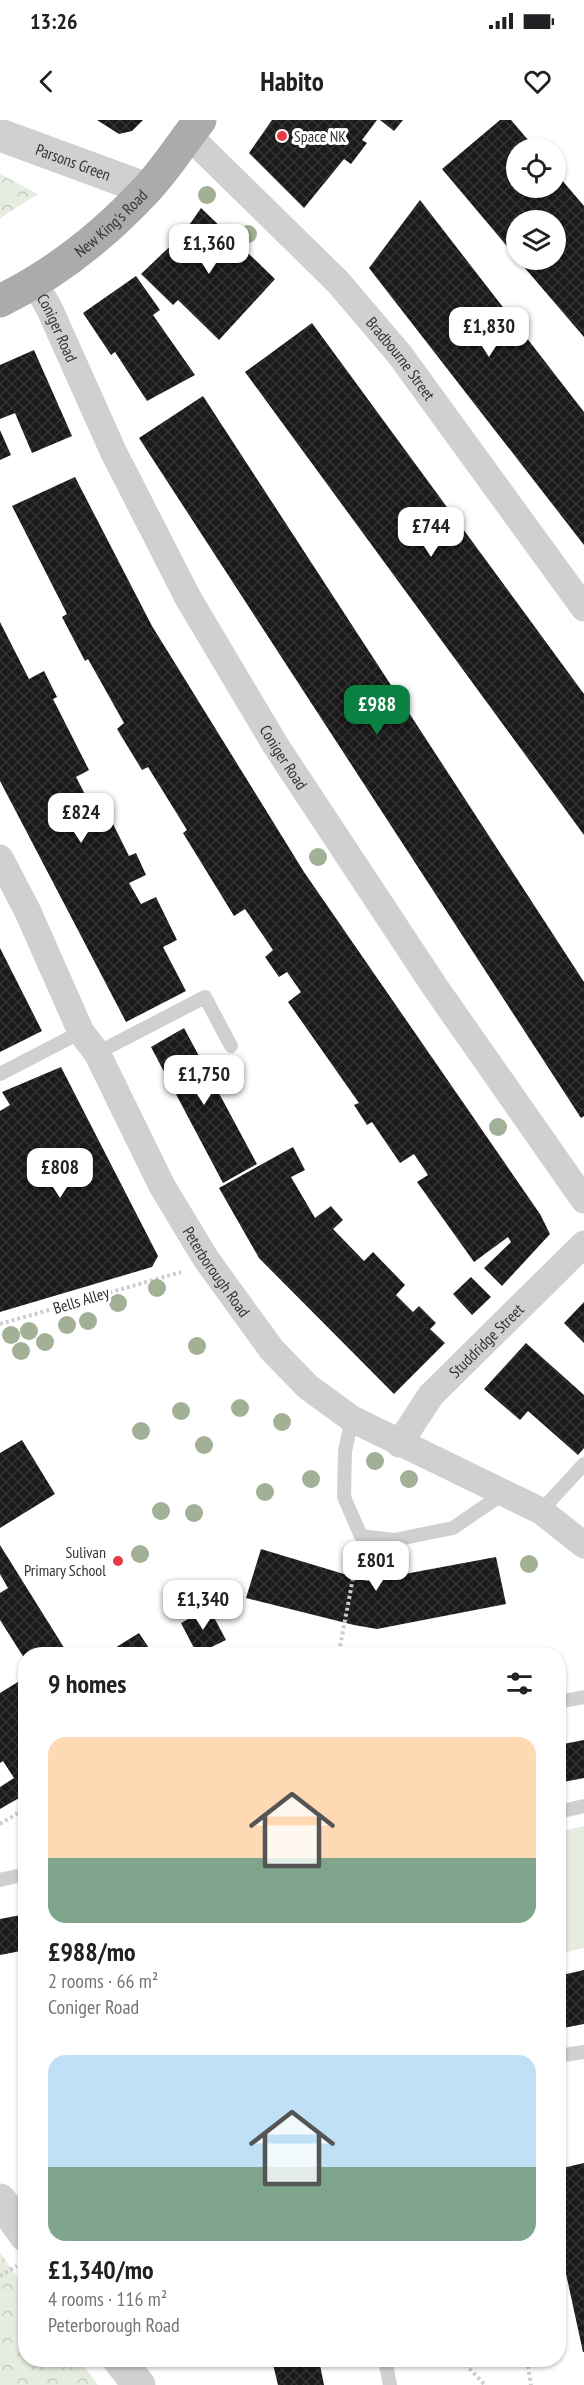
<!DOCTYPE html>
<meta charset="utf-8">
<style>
:root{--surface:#fff;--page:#f6f6f6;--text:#202124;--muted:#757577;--accent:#0b8043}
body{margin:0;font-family:"PT Sans Narrow",sans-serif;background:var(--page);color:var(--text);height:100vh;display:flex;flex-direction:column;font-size:22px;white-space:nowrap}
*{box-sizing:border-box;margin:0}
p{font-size:20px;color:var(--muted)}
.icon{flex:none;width:33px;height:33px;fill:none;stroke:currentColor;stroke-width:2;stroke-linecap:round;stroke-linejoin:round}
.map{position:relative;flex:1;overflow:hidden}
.sheet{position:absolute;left:18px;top:1527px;width:548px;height:720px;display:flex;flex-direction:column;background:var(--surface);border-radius:24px;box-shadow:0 2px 4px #0004}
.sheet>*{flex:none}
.tools{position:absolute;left:506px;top:18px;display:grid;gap:12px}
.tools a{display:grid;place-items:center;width:60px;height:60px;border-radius:50%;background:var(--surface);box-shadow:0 2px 4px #0004;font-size:30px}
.price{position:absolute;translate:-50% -51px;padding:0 14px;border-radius:12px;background:#fff;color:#222;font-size:20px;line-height:39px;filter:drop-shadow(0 2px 3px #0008)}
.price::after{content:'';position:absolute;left:50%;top:36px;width:18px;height:14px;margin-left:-9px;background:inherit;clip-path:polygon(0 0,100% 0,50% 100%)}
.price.current{background:var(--accent);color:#fff}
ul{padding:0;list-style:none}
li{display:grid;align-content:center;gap:12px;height:318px;padding:0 30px}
li span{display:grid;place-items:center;height:186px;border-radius:18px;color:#555}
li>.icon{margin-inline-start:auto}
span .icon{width:108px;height:108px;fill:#fffc;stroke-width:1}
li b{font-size:26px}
h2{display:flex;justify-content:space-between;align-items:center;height:72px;padding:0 30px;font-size:26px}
.status{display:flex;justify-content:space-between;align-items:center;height:42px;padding:0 30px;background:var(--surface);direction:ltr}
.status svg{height:16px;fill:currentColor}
header{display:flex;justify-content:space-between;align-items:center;height:78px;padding:0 30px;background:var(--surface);font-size:27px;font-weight:800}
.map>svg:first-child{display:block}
.grass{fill:#e6ecdf}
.park{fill:url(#park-crowns)}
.building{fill:url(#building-cross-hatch)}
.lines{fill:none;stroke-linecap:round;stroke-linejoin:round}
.path{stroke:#cdcdcd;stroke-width:4;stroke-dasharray:3 3;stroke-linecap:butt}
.service{stroke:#d0d0d0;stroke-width:14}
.minor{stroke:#d0d0d0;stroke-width:27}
.tertiary{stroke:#d0d0d0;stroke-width:33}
.primary{stroke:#ababab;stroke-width:33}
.tree{fill:#a2b095}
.poi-dot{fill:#e63946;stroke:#fff;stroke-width:2}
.labels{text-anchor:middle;stroke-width:6;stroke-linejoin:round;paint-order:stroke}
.poi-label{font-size:16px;fill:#333;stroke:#fff;text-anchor:start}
.street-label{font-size:16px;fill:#333;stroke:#fff}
</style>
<div class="status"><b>13:26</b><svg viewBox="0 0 49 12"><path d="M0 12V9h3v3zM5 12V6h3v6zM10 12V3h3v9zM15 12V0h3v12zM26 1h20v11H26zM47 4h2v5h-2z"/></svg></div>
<header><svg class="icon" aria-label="back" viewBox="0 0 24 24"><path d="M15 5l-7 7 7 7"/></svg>Habito<svg class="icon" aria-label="heart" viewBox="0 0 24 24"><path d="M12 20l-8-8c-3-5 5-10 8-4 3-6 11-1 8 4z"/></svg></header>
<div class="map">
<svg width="584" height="2265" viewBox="0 0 584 2265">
<defs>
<pattern id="park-crowns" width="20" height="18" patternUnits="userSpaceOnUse" patternTransform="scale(1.5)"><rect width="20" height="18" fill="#e6ecdf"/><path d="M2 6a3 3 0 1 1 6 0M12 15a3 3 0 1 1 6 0" fill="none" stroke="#c6cbc0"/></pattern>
<pattern id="building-cross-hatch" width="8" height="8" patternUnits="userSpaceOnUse" patternTransform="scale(1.5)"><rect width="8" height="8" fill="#1a1a1a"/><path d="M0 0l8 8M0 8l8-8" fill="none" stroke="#333"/></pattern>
</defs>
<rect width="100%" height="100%" fill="#fff"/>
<path class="grass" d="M584,1706V1828L558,1834V1712Z"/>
<path class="park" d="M0,54L38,74L0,98Z
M0,2132L25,2168L26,2240H79L98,2265H0Z"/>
<path class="building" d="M97,0H143L132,11L119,14Z
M272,0H377L362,20L367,23L351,44L344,39L304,88L249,33Z
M380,0H403L394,11Z
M500,0H511L535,28H516V68H555V52L584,86V217L518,140H555V100H516V137L442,49Z
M420,80L584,292V425L369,148Z
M201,88L275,159L219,220L178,180L173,185L141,154L183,114Z
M136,156L160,190L153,195L195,255L147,281L115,232L111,235L83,193Z
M312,203L584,574V715L245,252Z
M34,230L72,316L32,333L15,293L0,299V245Z
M203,276L584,862V996L581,998L139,318Z
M0,310L11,335L0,340Z
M75,357L152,506L304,752L540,1094L550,1114L502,1166L484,1148L511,1122L508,1117L474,1142L417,1062L428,1055L414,1034L400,1043L372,1002L367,1005L354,985L359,983L288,882L301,872L287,852L279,857L265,837L273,830L245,789L234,796L183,713L187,710L148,647L142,650L117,609L124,603L88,539L85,541L62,497L67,494L12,386Z
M0,502L29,559L44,551L57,577L53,579L89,650L76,657L87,678L92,675L103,698L109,696L129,736L136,733L146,755L129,763L141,784L156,777L177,820L163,827L186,871L126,902L0,661Z
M0,828L42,911L0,932Z
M184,908L257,1044L223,1063L151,927Z
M61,947L158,1136L152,1147L0,1192V991L10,985L2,972Z
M293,1027L305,1050L291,1057L315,1098L331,1086L343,1100L333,1109L364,1141L373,1132L405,1165L396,1175L413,1192L419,1186L436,1203L430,1209L445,1223L394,1274L259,1138L219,1068Z
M471,1157L491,1177L472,1195L453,1174Z
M584,1182V1223L564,1203Z
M526,1223L584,1275V1328L578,1335L528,1291L520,1300L484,1269Z
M22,1320L55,1374L0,1408V1333Z
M0,1425L68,1534H26V1541L0,1500V1473L8,1468L0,1454Z
M261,1429L367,1461L496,1437L506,1484L377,1509L354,1505L246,1478Z
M209,1488L226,1520L197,1534L181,1503Z
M139,1513L153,1534H105Z
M26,1557V1631L19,1636L26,1647V1674L0,1689V1667L14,1658L3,1641L0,1643V1573Z
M584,1620V1658L558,1663V1625Z
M26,1794V1830L0,1835V1799Z
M584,1850V1904L558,1909V1856Z
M584,2043V2232H583L558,2117V2049Z
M272,2240H319L324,2265H278Z"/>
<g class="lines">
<path class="path" d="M0,1204L181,1152
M339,1532L357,1437
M0,1704L26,1688
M0,2156L17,2146
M461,2240L485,2265
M527,2240L531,2265"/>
<path class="service" d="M97,933L205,877L231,926
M0,954L81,912
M352,1299L345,1331L344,1377L361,1416L394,1420L453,1408L504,1373
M541,1391L584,1344
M558,1582L584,1577
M558,1692L584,1686
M0,1760L26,1754
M558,1936L584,1932
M385,2240L390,2265"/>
<g class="minor">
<path id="s1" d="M188,15L338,162L400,235L584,488"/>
<path id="s2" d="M35,163L50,190L113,331L188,478L276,626L435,867L584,1080"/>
<path id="s3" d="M0,738L28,792L81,912L97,933L162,1066L206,1139L272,1230L308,1267L352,1299L541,1391L584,1425"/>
<path id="s4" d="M399,1324L431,1275L584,1124"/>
</g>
<g class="tertiary">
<path id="s5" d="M0,15L147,69"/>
<path d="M0,2080L26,2116"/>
<path d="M119,2240L139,2265"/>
</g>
<path class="primary" id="s6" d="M0,181C55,154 104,115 146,70C166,49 182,23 200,0"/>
</g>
<g class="tree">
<circle cx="207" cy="75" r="9"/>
<circle cx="248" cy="114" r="9"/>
<circle cx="318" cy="737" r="9"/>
<circle cx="498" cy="1007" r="9"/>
<circle cx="157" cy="1168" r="9"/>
<circle cx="118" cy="1183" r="9"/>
<circle cx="88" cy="1201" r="9"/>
<circle cx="67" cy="1205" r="9"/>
<circle cx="29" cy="1211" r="9"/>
<circle cx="11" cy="1215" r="9"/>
<circle cx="45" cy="1222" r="9"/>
<circle cx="197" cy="1226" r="9"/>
<circle cx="21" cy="1231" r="9"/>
<circle cx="240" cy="1288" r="9"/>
<circle cx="181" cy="1291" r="9"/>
<circle cx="282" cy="1302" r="9"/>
<circle cx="141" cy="1311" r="9"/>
<circle cx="204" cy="1325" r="9"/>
<circle cx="375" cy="1341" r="9"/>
<circle cx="311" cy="1359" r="9"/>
<circle cx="409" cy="1359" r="9"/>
<circle cx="265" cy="1372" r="9"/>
<circle cx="161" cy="1391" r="9"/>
<circle cx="194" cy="1393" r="9"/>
<circle cx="140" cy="1434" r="9"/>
<circle cx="529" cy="1444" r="9"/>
</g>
<g class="poi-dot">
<circle cx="282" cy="16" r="6"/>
<circle cx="118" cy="1441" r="6"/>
</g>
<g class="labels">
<g class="poi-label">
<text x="294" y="22">Space NK</text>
<text x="106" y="1438" text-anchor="end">Sulivan<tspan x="106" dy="18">Primary School</tspan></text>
</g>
<g class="street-label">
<text dy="6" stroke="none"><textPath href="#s5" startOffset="78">Parsons Green</textPath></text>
<text dy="6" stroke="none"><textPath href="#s6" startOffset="136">New King's Road</textPath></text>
<text dy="6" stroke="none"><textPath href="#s2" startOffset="50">Coniger Road</textPath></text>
<text dy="6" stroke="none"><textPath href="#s1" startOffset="309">Bradbourne Street</textPath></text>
<text dy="6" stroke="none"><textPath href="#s2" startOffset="536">Coniger Road</textPath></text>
<text dy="6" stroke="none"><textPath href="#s3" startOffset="468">Peterborough Road</textPath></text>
<text transform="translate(81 1180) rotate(-17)" y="6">Bells Alley</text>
<text dy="6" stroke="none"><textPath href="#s4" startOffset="136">Studdridge Street</textPath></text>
</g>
</g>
</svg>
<div class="tools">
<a><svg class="icon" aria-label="locate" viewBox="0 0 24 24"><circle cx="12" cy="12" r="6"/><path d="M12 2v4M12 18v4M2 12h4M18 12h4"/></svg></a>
<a><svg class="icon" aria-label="layers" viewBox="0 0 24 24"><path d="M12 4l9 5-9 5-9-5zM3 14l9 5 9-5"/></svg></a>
</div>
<b class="price" style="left:209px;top:155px">£1,360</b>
<b class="price" style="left:489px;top:238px">£1,830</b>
<b class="price" style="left:431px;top:438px">£744</b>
<b class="price current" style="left:377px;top:616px">£988</b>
<b class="price" style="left:81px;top:724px">£824</b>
<b class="price" style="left:204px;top:986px">£1,750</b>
<b class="price" style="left:60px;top:1079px">£808</b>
<b class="price" style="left:376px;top:1472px">£801</b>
<b class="price" style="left:203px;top:1511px">£1,340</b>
<section class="sheet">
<h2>9 homes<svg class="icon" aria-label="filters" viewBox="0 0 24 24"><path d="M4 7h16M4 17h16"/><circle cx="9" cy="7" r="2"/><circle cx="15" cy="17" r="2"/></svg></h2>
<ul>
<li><span style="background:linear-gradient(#ffd9b3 65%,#7fa58c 0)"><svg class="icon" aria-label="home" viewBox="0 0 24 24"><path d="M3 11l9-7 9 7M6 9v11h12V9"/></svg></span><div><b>£988/mo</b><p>2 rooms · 66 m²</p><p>Coniger Road</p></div></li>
<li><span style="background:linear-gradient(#bfe0f5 60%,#7fa58c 0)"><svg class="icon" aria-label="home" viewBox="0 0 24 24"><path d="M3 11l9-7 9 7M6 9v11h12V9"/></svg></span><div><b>£1,340/mo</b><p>4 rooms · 116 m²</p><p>Peterborough Road</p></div></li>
</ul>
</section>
</div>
